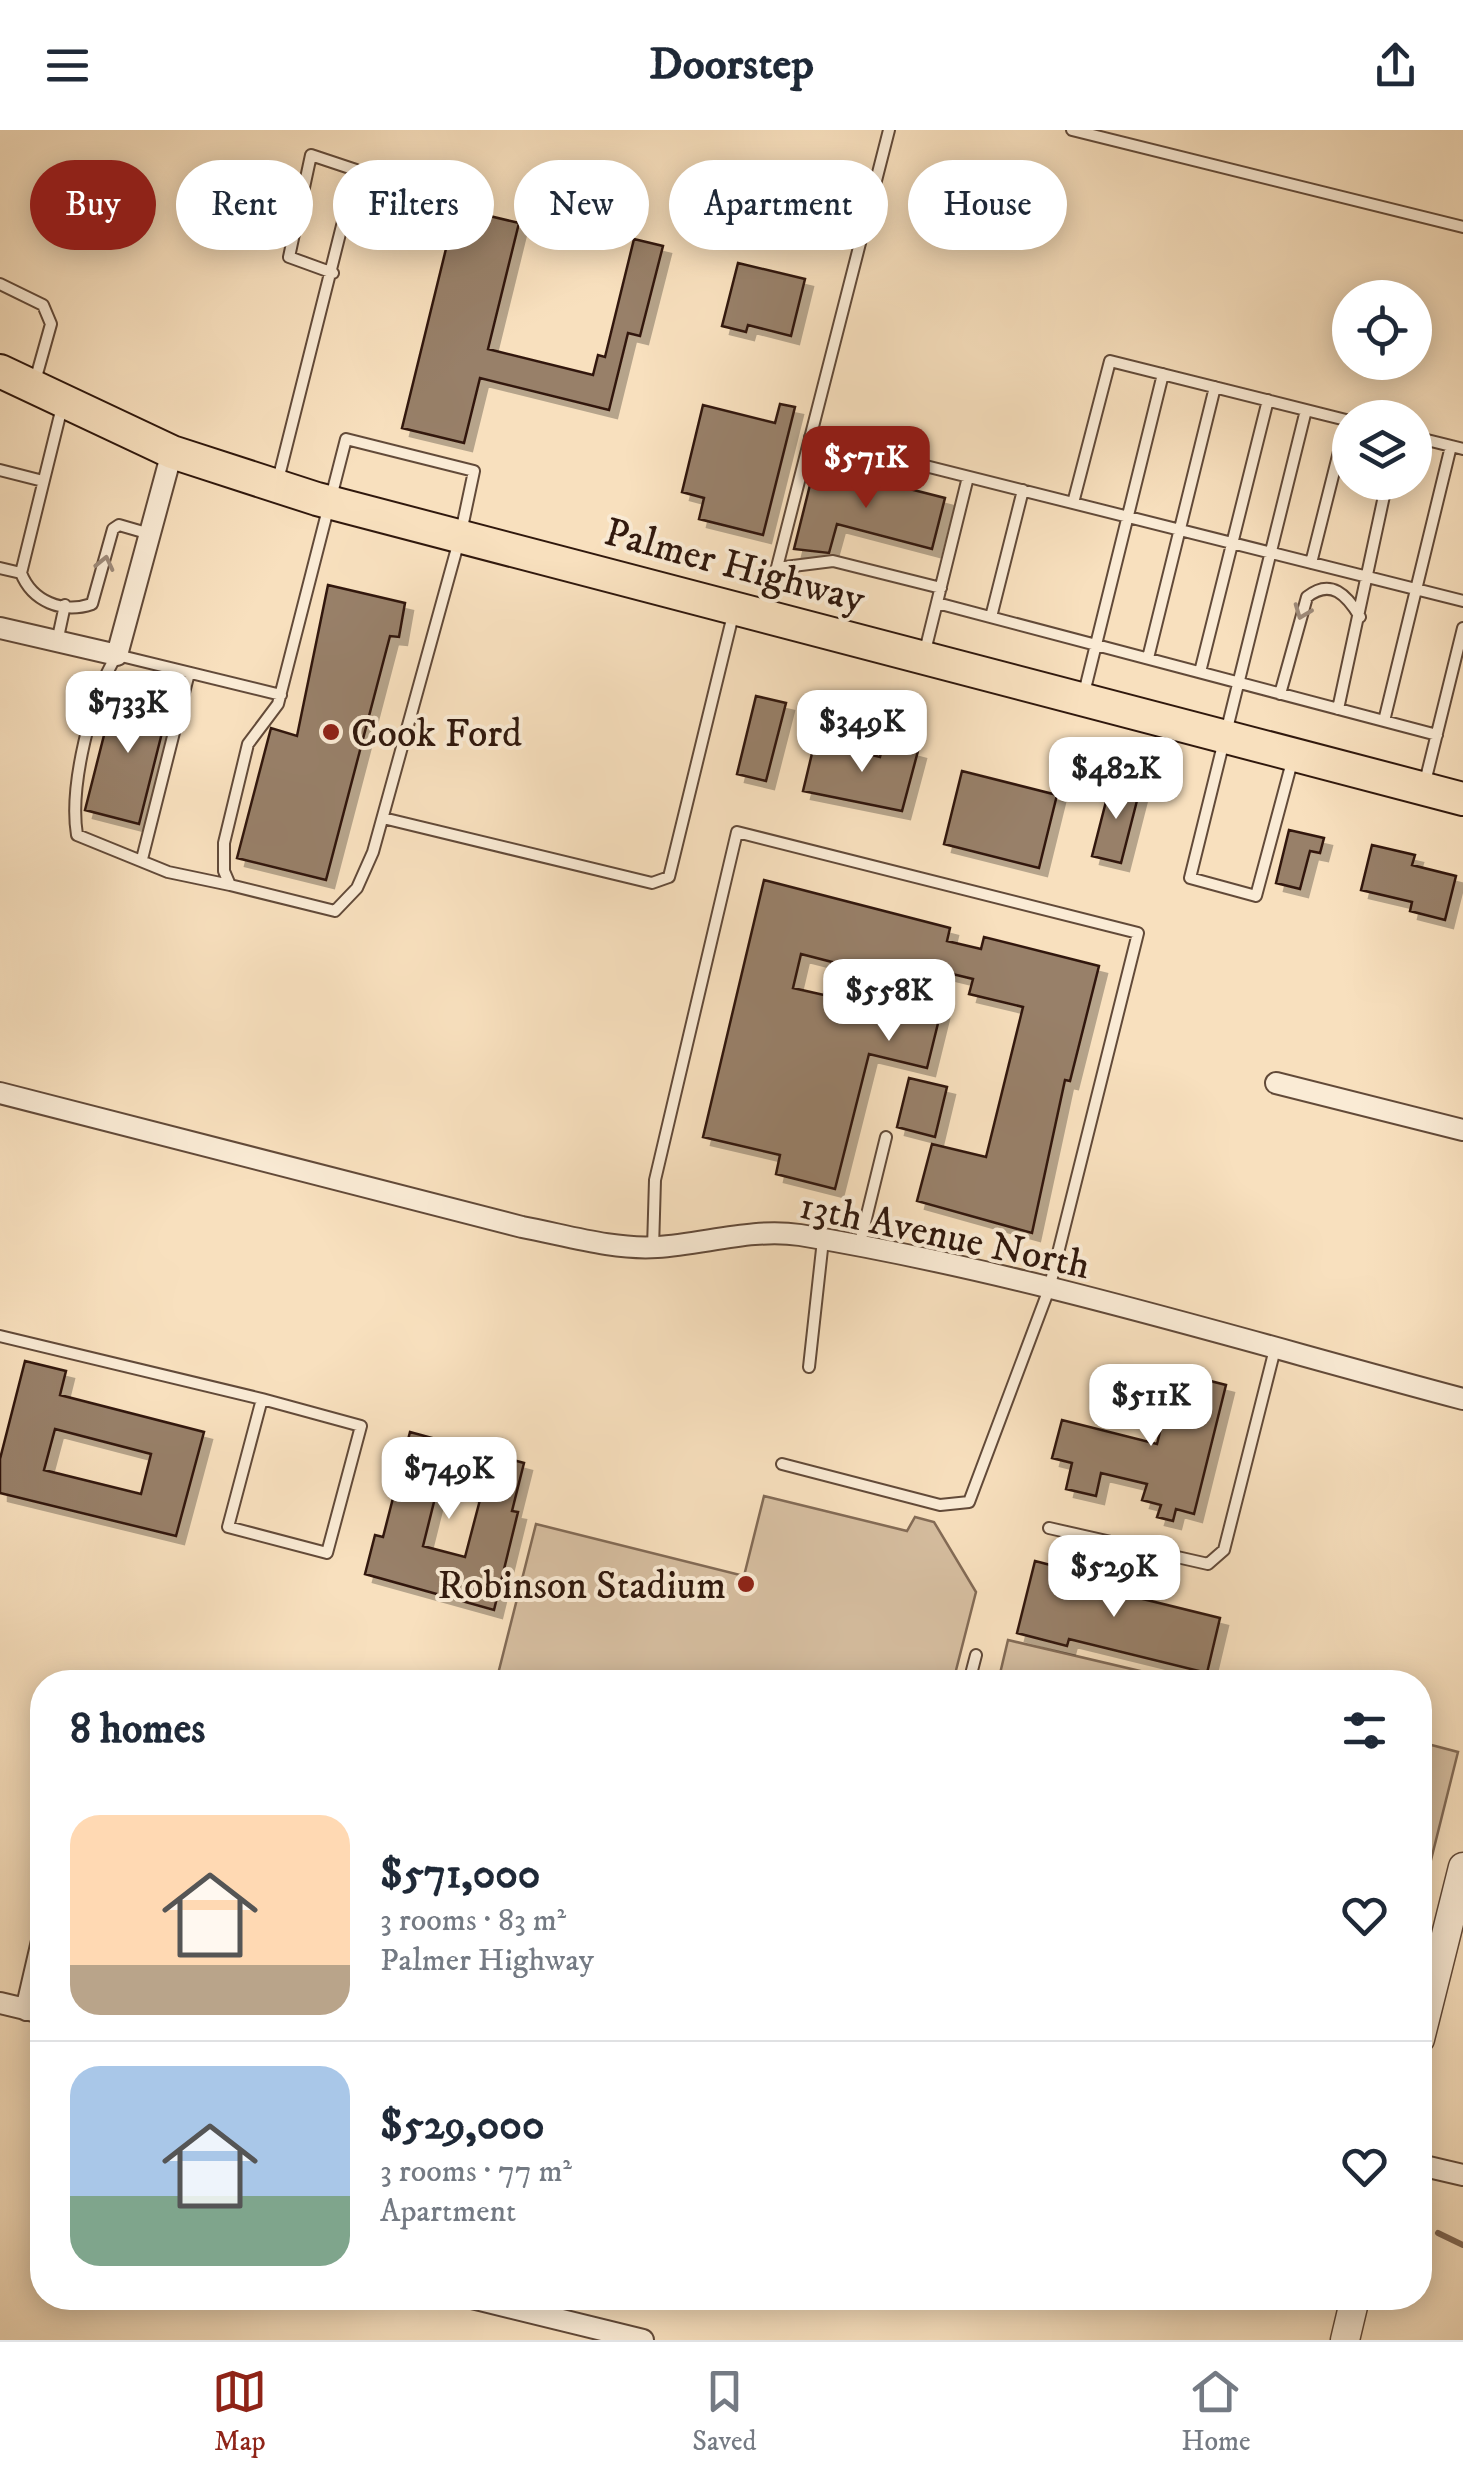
<!DOCTYPE html>
<meta charset="utf-8">
<style>
:root{--surface:#fff;--page:#f2f2f3;--text:#1f2937;--muted:#747a83;--line:#e0e1e3;--accent:#8f2418}
body{margin:0;font-family:"IM FELL DW Pica",serif;background:var(--page);color:var(--text);height:100vh;display:flex;flex-direction:column;font-size:38px;white-space:nowrap}
*{box-sizing:border-box;margin:0}
p{font-size:32px;color:var(--muted)}
.icon{flex:none;width:55px;height:55px;fill:none;stroke:currentColor;stroke-width:2;stroke-linecap:round;stroke-linejoin:round}
.map{position:relative;flex:1;overflow:hidden}
.drawer{position:absolute;left:30px;top:1540px;width:1402px;height:640px;display:flex;flex-direction:column;background:var(--surface);border-radius:40px;box-shadow:0 5px 25px #0003}
.drawer>*{flex:none}
.guide{position:absolute;left:30px;top:30px;width:1405px;height:90px;display:flex;gap:20px}
.tools{position:absolute;left:1332px;top:150px;display:grid;gap:20px}
.tools a{display:grid;place-items:center;width:100px;height:100px;border-radius:50%;background:var(--surface);box-shadow:0 5px 25px #0003;font-size:50px}
.price{position:absolute;translate:-50% -85px;padding:0 22px;border-radius:20px;background:#fff;color:#222;font-size:32px;line-height:65px;filter:drop-shadow(0 2px 5px #0008)}
.price::after{content:'';position:absolute;left:50%;top:60px;width:30px;height:22px;margin-left:-15px;background:inherit;clip-path:polygon(0 0,100% 0,50% 100%)}
.price.current{background:var(--accent);color:#fff}
ul{padding:0;list-style:none}
li{display:flex;align-items:center;gap:30px;height:250px;padding:0 40px}
li+li{border-top:2px solid var(--line)}
li span{display:grid;place-items:center;flex:none;width:280px;height:200px;border-radius:30px;color:#555}
li>.icon{margin-inline-start:auto}
span .icon{width:120px;height:120px;fill:#fffc;stroke-width:1}
li b{font-size:42px}
h2{display:flex;justify-content:space-between;align-items:center;height:120px;padding:0 40px;font-size:42px}
.chip{padding:0 35px;border-radius:45px;background:var(--surface);box-shadow:0 5px 25px #0003;font-size:35px;line-height:90px}
.chip.current{background:var(--accent);color:#fff}
header{display:flex;justify-content:space-between;align-items:center;height:130px;padding:0 40px;background:var(--surface);font-size:45px;font-weight:800}
.menu{display:flex;justify-content:space-around;align-items:center;height:140px;border-top:2px solid var(--line);background:var(--surface);font-size:28px;color:var(--muted)}
.menu a{display:grid;justify-items:center;gap:5px}
.menu .current{color:var(--accent)}
.map>svg:first-child{display:block}
.green{fill:#d6bea0;stroke:#836b56;stroke-width:2.5}
.lines{fill:none;stroke-linecap:round;stroke-linejoin:round}
.stream{stroke:#7f6753;stroke-width:6}
.building{fill:#988069;stroke:#30180d;stroke-width:2.5;fill-rule:evenodd;filter:url(#shadow)}
.service-casing{stroke:#624a39;stroke-width:14}
.minor-casing{stroke:#624a39;stroke-width:24}
.tertiary-casing{stroke:#624a39;stroke-width:31}
.primary-casing{stroke:#30180d;stroke-width:36}
.service{stroke:#faebd5;stroke-width:10}
.minor{stroke:#faebd5;stroke-width:20}
.tertiary{stroke:#faebd5;stroke-width:28}
.primary{stroke:#f8e0be;stroke-width:32}
.oneway{stroke:#9f8c7b}
.poi-dot{fill:#8f2418;stroke:#faebd5;stroke-width:4}
.labels{text-anchor:middle;stroke-width:8;stroke-linejoin:round;paint-order:stroke}
.street-label{font-size:40px;fill:#30180d;stroke:#faebd5}
.poi-label{font-size:40px;fill:#30180d;stroke:#faebd5;text-anchor:start}
</style>
<header><svg class="icon" aria-label="menu" viewBox="0 0 24 24"><path d="M4 6h16M4 12h16M4 18h16"/></svg>Doorstep<svg class="icon" aria-label="share" viewBox="0 0 24 24"><path d="M12 15V3M7 8l5-5 5 5M5 13v7h14v-7"/></svg></header>
<div class="map">
<svg width="1463" height="2210" viewBox="0 0 1463 2210">
<defs>
<filter id="shadow"><feDropShadow dx="8" dy="8" stdDeviation="0" flood-color="#0004"/></filter>
</defs>
<rect width="100%" height="100%" fill="#f8e0be"/>
<filter id="stains"><feTurbulence type="fractalNoise" baseFrequency=".002" numOctaves="4"/><feColorMatrix values="0 0 0 0 .2 0 0 0 0 .09 0 0 0 0 .02 0 0 0 .5 -.17"/></filter>
<radialGradient id="worn" r=".72"><stop offset=".6" stop-color="#630" stop-opacity="0"/><stop offset="1" stop-color="#630" stop-opacity=".3"/></radialGradient>
<path class="green" d="M764,1366L907,1401L915,1387L934,1392L976,1462L953,1552H496L536,1394L744,1446Z
M1008,1510L1187,1552H998Z
M1420,1612L1458,1622L1420,1774Z"/>
<g class="lines">
<path class="stream" d="M1438,2103L1463,2115"/>
</g>
<path class="building" d="M456,78L519,93L488,219L593,245L598,225L605,227L634,109L663,116L640,206L628,203L609,280L480,248L464,313L402,298Z
M738,133L805,149L791,206L748,195L746,202L722,196Z
M780,274L795,277L763,405L699,389L704,368L682,362L703,275L775,293Z
M815,335L945,368L932,419L837,394L829,423L794,419Z
M328,455L405,473L399,507L390,506L326,750L237,728L271,598L297,606Z
M116,558L170,571L139,694L85,680Z
M756,566L786,573L766,651L737,644Z
M815,611L880,627L884,612L918,621L902,681L803,661Z
M962,641L1057,665L1039,738L944,714Z
M1111,652L1140,659L1121,733L1092,726Z
M1289,700L1324,708L1320,723L1310,721L1300,759L1276,753Z
M1372,715L1415,725L1412,735L1456,746L1445,790L1410,781L1412,772L1361,760Z
M764,750L950,798L947,811L981,819L984,807L1099,836L1070,951L1065,950L1032,1103L917,1071L932,1014L986,1027L1023,877L969,864L973,849L940,841L931,878L941,881L927,938L869,924L835,1059L776,1044L780,1025L703,1007ZM801,824L832,832L824,865L793,858Z
M909,948L947,957L935,1007L897,997Z
M25,1231L66,1241L60,1265L204,1302L176,1406L0,1363V1329ZM55,1299L151,1324L141,1364L44,1340Z
M1175,1242L1226,1255L1194,1384L1176,1379L1173,1391L1157,1387L1161,1375L1142,1370L1147,1354L1101,1343L1096,1366L1066,1359L1072,1333L1052,1328L1062,1290L1157,1314Z
M410,1302L524,1333L512,1381L518,1382L494,1480L365,1444L375,1405L383,1407ZM438,1356L481,1366L465,1427L423,1416Z
M1035,1431L1085,1444L1082,1454L1220,1488L1207,1543L1069,1509L1067,1516L1017,1503Z"/>
<g class="lines">
<g class="service-casing">
<path id="service" d="M1072,0L1463,97
M0,154L43,175L51,194L35,251
M810,307L1463,471
M1415,307L1463,319
M346,309L474,341L460,407L373,722L357,758L335,781L230,755L224,741V713L248,614L278,574Z
M0,340L43,351
M278,350L356,40L311,25L289,127L333,143
M1073,373L1110,231L1350,291
M1311,433L1347,290
M0,438L21,443L62,277
M777,438L833,431L941,458
M21,443C32,471 62,484 92,474L113,399L119,395L150,404
M937,473L1437,605
M765,484L889,0
M991,487L1023,360
M57,512L65,475
M924,525L968,347
M1148,528L1215,257
M1200,542L1268,270
M1084,563L1163,244
M1280,564L1307,467C1331,448 1347,465 1360,487
M1338,579L1387,352
M1384,591L1451,316
M1293,628L1256,766L1190,748L1306,280
M1425,652L1463,498
M383,688L652,753L669,747L733,485
M142,729L189,543
M230,755L168,742L77,705C69,657 91,566 117,525L281,565
M859,1117L886,1007
M653,1118L655,1050L737,702L1138,803L1049,1159L969,1372L940,1375L782,1334
M0,1206L262,1269
M809,1237L823,1110
M262,1269L361,1296L327,1423L228,1397Z
M1049,1398L1208,1434L1224,1420L1275,1219
M969,1552L976,1525"/>
</g>
<g class="minor-casing">
<path id="minor" d="M0,498L117,525L172,322
M1276,953L1463,1000
M0,963L522,1097C565,1105 613,1120 657,1117C705,1114 752,1098 800,1105C1024,1142 1244,1211 1463,1269
M0,1873L42,1883
M26,1880L42,1811
M1420,2035L1463,2045
M472,2168L643,2210"/>
</g>
<g class="tertiary-casing">
<path id="tertiary" d="M1420,1909L1463,1737
M1345,2210L1355,2168"/>
</g>
<g class="primary-casing">
<path id="primary" d="M0,241L172,322L317,369L1463,669"/>
</g>
<use href="#service" class="service"/>
<use href="#minor" class="minor"/>
<use href="#tertiary" class="tertiary"/>
<use href="#primary" class="primary"/>
</g>
<defs><path id="oneway-chevron" d="M-2-3.5L2.5 0L-2 3.5" fill="none" stroke-width="1.6" stroke-linecap="round" stroke-linejoin="round" transform="scale(2.5)"/></defs>
<g class="oneway">
<use href="#oneway-chevron" transform="translate(105 433) rotate(-77)"/>
<use href="#oneway-chevron" transform="translate(1302 482) rotate(111)"/>
</g>
<g class="poi-dot">
<circle cx="331" cy="602" r="10"/>
<circle cx="746" cy="1454" r="10"/>
</g>
<g class="labels">
<g class="street-label">
<text transform="translate(735 434) rotate(15)" y="14">Palmer Highway</text>
<text transform="translate(945 1104) rotate(12)" y="14">13th Avenue North</text>
</g>
<g class="poi-label">
<text x="351" y="616">Cook Ford</text>
<text x="726" y="1468" text-anchor="end">Robinson Stadium</text>
</g>
</g>
<rect width="100%" height="100%" filter="url(#stains)"/>
<rect width="100%" height="100%" fill="url(#worn)"/>
</svg>
<div class="tools">
<a><svg class="icon" aria-label="locate" viewBox="0 0 24 24"><circle cx="12" cy="12" r="6"/><path d="M12 2v4M12 18v4M2 12h4M18 12h4"/></svg></a>
<a><svg class="icon" aria-label="layers" viewBox="0 0 24 24"><path d="M12 4l9 5-9 5-9-5zM3 14l9 5 9-5"/></svg></a>
</div>
<b class="price current" style="left:866px;top:381px">$571K</b>
<b class="price" style="left:128px;top:626px">$733K</b>
<b class="price" style="left:862px;top:645px">$349K</b>
<b class="price" style="left:1116px;top:692px">$482K</b>
<b class="price" style="left:889px;top:914px">$558K</b>
<b class="price" style="left:1151px;top:1319px">$511K</b>
<b class="price" style="left:449px;top:1392px">$749K</b>
<b class="price" style="left:1114px;top:1490px">$529K</b>
<div class="guide">
<a class="chip current">Buy</a>
<a class="chip">Rent</a>
<a class="chip">Filters</a>
<a class="chip">New</a>
<a class="chip">Apartment</a>
<a class="chip">House</a>
</div>
<section class="drawer">
<h2>8 homes<svg class="icon" aria-label="filters" viewBox="0 0 24 24"><path d="M4 7h16M4 17h16"/><circle cx="9" cy="7" r="2"/><circle cx="15" cy="17" r="2"/></svg></h2>
<ul>
<li><span style="background:linear-gradient(#ffd9b3 75%,#b9a48a 0)"><svg class="icon" aria-label="home" viewBox="0 0 24 24"><path d="M3 11l9-7 9 7M6 9v11h12V9"/></svg></span><div><b>$571,000</b><p>3 rooms · 83 m²</p><p>Palmer Highway</p></div><svg class="icon" aria-label="heart" viewBox="0 0 24 24"><path d="M12 20l-8-8c-3-5 5-10 8-4 3-6 11-1 8 4z"/></svg></li>
<li><span style="background:linear-gradient(#a9c7e8 65%,#7fa58c 0)"><svg class="icon" aria-label="home" viewBox="0 0 24 24"><path d="M3 11l9-7 9 7M6 9v11h12V9"/></svg></span><div><b>$529,000</b><p>3 rooms · 77 m²</p><p>Apartment</p></div><svg class="icon" aria-label="heart" viewBox="0 0 24 24"><path d="M12 20l-8-8c-3-5 5-10 8-4 3-6 11-1 8 4z"/></svg></li>
</ul>
</section>
</div>
<nav class="menu">
<a class="current"><svg class="icon" aria-label="map" viewBox="0 0 24 24"><path d="M3 6l6-2 6 2 6-2v14l-6 2-6-2-6 2zM9 4v14M15 6v14"/></svg>Map</a>
<a><svg class="icon" aria-label="saved" viewBox="0 0 24 24"><path d="M7 4h10v16l-5-4-5 4z"/></svg>Saved</a>
<a><svg class="icon" aria-label="home" viewBox="0 0 24 24"><path d="M3 11l9-7 9 7M6 9v11h12V9"/></svg>Home</a>
</nav>
